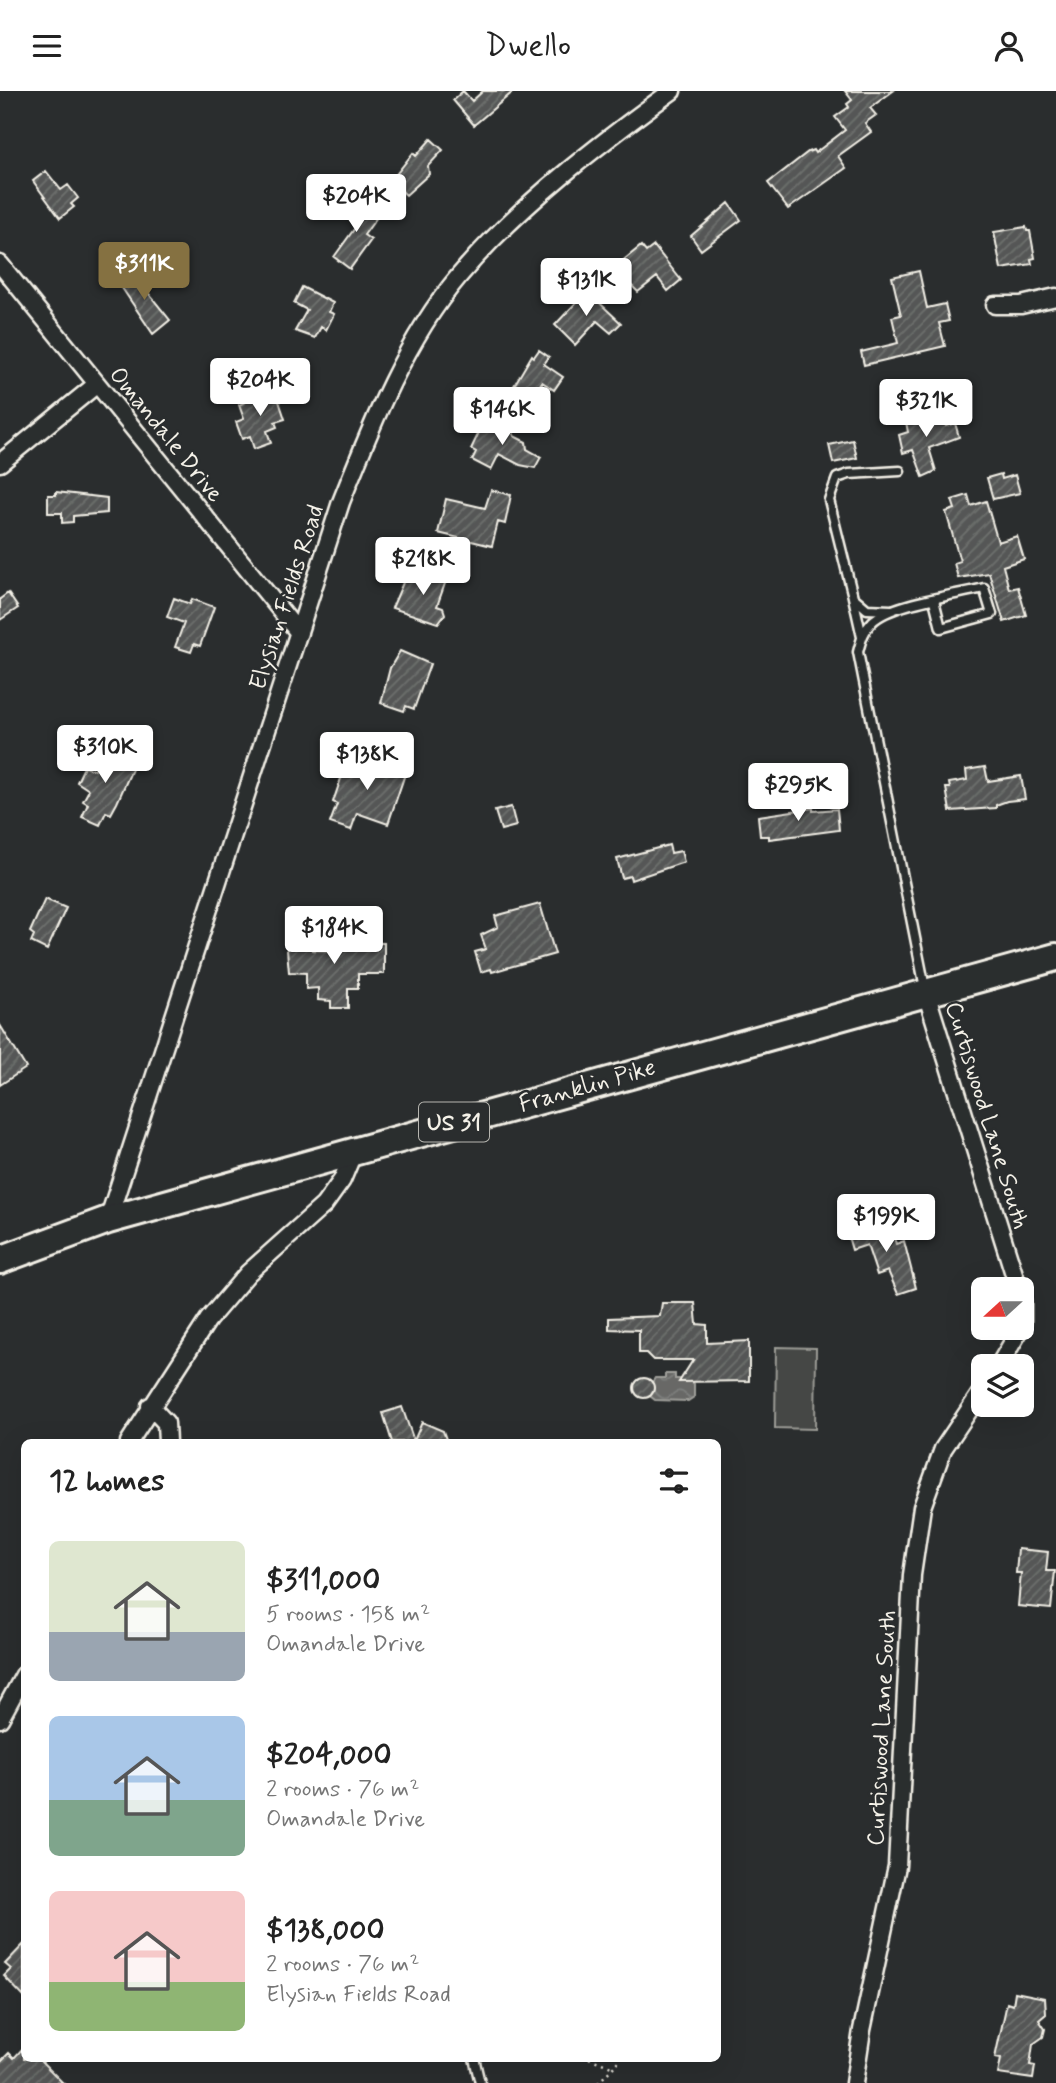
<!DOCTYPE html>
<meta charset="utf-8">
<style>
:root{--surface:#fff;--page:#f6f6f6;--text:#222;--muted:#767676;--accent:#857141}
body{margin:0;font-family:Mynerve,sans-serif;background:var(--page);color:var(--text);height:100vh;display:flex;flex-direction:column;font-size:26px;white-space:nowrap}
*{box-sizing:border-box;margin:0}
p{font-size:23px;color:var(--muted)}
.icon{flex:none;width:38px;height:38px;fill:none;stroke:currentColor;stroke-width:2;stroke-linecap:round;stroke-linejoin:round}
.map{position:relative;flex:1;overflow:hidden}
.panel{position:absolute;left:21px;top:1348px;width:700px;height:623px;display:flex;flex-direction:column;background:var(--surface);border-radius:10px;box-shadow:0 7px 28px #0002}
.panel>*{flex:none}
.needle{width:46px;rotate:249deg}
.tools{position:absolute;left:971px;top:1186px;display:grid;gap:14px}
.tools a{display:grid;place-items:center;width:63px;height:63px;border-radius:10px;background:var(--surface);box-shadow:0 7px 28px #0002;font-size:35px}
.price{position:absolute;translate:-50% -60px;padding:0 16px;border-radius:7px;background:#fff;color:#222;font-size:23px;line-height:46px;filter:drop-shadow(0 2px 4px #0008)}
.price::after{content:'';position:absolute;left:50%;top:42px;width:21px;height:16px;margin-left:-10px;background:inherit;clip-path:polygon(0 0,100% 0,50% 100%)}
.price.on{background:var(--accent);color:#fff}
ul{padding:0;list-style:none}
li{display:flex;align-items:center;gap:21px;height:175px;padding:0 28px}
li span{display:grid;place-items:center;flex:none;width:196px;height:140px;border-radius:10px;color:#555}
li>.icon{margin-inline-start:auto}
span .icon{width:84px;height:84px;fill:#fffc;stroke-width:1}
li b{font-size:30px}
h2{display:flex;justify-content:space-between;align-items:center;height:84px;padding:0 28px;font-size:30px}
header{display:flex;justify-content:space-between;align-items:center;height:91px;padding:0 28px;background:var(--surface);font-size:32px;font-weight:600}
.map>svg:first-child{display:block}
.grass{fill:#444645;stroke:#9c9c96;stroke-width:2}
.water{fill:url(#water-waves);stroke:#9f9f9a;stroke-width:2}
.building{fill:url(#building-hatch);stroke:#f4f1e8;stroke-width:2}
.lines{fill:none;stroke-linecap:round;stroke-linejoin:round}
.service-casing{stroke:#f4f1e8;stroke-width:13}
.minor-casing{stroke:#f4f1e8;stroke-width:21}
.primary-casing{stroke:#f4f1e8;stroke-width:32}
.path{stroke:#f4f1e8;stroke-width:2.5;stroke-dasharray:2 5;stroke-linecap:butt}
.service{stroke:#2a2d2e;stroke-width:8}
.minor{stroke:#2a2d2e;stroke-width:16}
.primary{stroke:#2a2d2e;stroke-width:26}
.labels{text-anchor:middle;stroke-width:5;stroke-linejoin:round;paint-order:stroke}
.shield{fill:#2a2d2e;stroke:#b7b6b0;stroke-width:2}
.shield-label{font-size:23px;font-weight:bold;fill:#f4f1e8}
.street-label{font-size:24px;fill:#f4f1e8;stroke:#2a2d2e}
</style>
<header><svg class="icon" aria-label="menu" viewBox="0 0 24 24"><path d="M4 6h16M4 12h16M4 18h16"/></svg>Dwello<svg class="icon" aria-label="person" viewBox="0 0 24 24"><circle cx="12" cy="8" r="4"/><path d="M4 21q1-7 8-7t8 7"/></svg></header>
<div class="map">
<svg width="1056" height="1992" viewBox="0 0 1056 1992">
<defs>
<pattern id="water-waves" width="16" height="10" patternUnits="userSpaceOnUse" patternTransform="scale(1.75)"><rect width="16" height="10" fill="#676866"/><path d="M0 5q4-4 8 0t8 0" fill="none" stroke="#7d7e7c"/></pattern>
<pattern id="building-hatch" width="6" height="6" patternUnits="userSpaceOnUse" patternTransform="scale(1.75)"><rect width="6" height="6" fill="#555756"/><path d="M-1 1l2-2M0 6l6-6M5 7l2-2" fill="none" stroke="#6e706e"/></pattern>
</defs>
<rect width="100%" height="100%" fill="#2a2d2e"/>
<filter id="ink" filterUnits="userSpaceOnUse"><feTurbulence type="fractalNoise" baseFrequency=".0143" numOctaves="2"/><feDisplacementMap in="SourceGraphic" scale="14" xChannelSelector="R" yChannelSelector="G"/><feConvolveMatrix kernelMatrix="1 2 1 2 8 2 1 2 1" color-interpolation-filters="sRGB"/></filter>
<g filter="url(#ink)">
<path class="grass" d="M776,1256L816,1257L815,1338L775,1337Z"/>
<path class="water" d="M665,1283H675V1288H689L694,1293V1306L688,1310L655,1309L650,1305L651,1293L655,1287H665Z"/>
<path class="building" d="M463,0L472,10L483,0H514L474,34L453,9Z
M845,0H893L870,17L876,24L865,32L871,41L838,65L846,77L788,118L768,92L808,61L813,59L815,62L845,39L835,26L849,16L847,13L852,9Z
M431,48L443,59L428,75L429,83L406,104L391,90L413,62L416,65Z
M46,80L61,99L68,94L78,107L71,113L74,116L60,127L33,90Z
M353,109L377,126L364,144L371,149L350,178L334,166L357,134L342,123Z
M729,112L741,129L701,159L691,145Z
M1026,136L1027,140H1030L1035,167L1031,168L1032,173L1001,178L994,141Z
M641,155L646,161L654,155L681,189L668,200L657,186L638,201L630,193L623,198L609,181Z
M137,180L149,195L145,198L170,229L153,243L120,194Z
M919,180L927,217L945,213L949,230L939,232L945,255L864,274L861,261L898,252L892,226L901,224L892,186Z
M302,196L333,212L329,221L334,223L326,239L321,236L315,247L295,240L307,219L294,212Z
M587,200L621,232L611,242L597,230L575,254L555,234Z
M539,259L549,266L544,273L563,286L554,299L542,291L529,310L512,298L532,264L534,266Z
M263,301L265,305L276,301L285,328L275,331L277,336L267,340L271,352L254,358L250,345L242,348L236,331L244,328L239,314Z
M917,322L922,331L943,325L946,335L955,332L959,346L929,357L936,380L923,386L913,359L903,362L899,344L908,341L905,326Z
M493,327L513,338L514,345L526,351L527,358L541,366L535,377L520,374L499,363L491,379L472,369L476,361L471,358L483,333L489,336Z
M853,349L857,367L833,372L829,354Z
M1001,383L1002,388L1015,384L1020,402L993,408L987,387Z
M491,399L511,404L505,433L498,431L492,455L438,442L446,408L485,417Z
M56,401L107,407V422L73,425V431L62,432V422H48V404H56Z
M968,404L971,415L986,410L998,451L1017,445L1024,468L1003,475L1009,498L1018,496L1026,524L1004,531L989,482L958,487L954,472L960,470L946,421L955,418L952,409Z
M429,477L448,484L437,515L443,517L445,523L438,532L392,517L405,487L423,493Z
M8,502L18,517L0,529V508Z
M174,507L190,513L192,508L214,516L200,555L194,553L191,561L175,556L184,532L167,526Z
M400,560L430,573L414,618L406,615L404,620L381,612L390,577Z
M114,659L136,669L117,712L111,723L106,721L100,734L82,726L88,713L83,710L89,699L77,691L84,676L95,679L96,675L100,676L104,665L110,668Z
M348,667L366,673L372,672L373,668L406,680L388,733L357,722L351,739L330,732L337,713L333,711Z
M985,676L988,690L1021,685L1025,708L1007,710L996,714V717L950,720L946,697H950L949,692L967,689L966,679Z
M511,716L516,735L501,739L495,720Z
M813,717V720L837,718L839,739L769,748V745H760L758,725Z
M669,754L671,762L681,760L684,771L631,789L630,785L622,787L617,768Z
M45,808L66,817L47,859L31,851L34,844L30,841Z
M540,813L555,863L492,881L491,878L481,881L475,861L486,858L481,844L498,836L495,825Z
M290,841L308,842V848H312V859L342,860V851L384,852V883H358V897H348V917H331V910L318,909V897L306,898V882L289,881L286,848H290Z
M0,934L26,977L0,994Z
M888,1129L896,1153L904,1150L916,1197L898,1203L888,1180L877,1184L867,1154L852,1159L847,1142Z
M662,1212H695L697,1233L707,1234V1252L749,1250V1290L679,1291L693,1269H653L646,1262H639V1239L609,1238V1227L660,1225Z
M634 1297a10 10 0 1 1 20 0a10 10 0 1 1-20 0Z
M402,1316L414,1350L422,1331L443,1340L447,1351H392L383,1322Z
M1018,1458L1048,1461L1046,1480H1055L1051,1518L1018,1515L1021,1482H1016Z
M24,1853V1906L4,1885L11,1878L5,1873Z
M1015,1901L1045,1907L1046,1923L1039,1929L1045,1938L1043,1946L1033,1953L1030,1974L1035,1975L1033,1988L998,1983L1001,1968L995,1967L998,1953L1007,1912L1013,1914Z
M24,1956V1967H38L63,1992H0V1971L9,1962L14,1967Z"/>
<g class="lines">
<g class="service-casing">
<path id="service" d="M853,506L862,546
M891,519L867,518L853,506L829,409L837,387L849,383L900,380
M925,897L858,561C861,550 863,540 872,531C890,512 957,504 984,497L992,523L941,537L934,509
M474,1967L480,1992"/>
</g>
<g class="minor-casing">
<path id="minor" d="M0,173L299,542
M995,214H1021L1056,206
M0,372L97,293
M926,902L1019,1199
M108,1129L341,411C372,333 405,249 459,185C518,115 599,53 672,0
M1022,1209V1233
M998,1276L1021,1237
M150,1315L166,1332L167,1351
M129,1351L208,1229L248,1182L324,1114L342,1089L355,1058
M0,1628L24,1584
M854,1992L862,1939L897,1775L912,1484L922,1416L943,1358L984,1297"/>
</g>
<g class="primary-casing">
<path id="primary" d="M0,1169L108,1129L1056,866"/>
</g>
<path class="path" d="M589,1967L614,1977
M598,1992L622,1967"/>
<use href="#service" class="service"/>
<use href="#minor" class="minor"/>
<use href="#primary" class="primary"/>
</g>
</g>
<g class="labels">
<rect class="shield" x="419" y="1011.5" width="70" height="39" rx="5"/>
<g class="shield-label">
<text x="454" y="1039">US 31</text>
</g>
<g class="street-label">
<text transform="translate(167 343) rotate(51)" y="8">Omandale Drive</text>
<text transform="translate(286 506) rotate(-72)" y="8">Elysian Fields Road</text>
<text transform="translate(587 994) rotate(-16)" y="8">Franklin Pike</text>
<text transform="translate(988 1024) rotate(73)" y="8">Curtiswood Lane South</text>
<text transform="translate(881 1637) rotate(-87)" y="8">Curtiswood Lane South</text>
</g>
</g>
</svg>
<div class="tools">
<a><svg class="needle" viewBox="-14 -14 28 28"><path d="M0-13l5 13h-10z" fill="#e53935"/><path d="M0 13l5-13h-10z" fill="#767676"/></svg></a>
<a><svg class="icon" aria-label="layers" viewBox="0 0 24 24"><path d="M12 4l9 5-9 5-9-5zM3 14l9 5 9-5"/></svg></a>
</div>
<b class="price" style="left:356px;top:143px">$204K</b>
<b class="price on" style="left:144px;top:211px">$311K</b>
<b class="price" style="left:586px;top:227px">$131K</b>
<b class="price" style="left:260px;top:327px">$204K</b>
<b class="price" style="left:926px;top:348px">$321K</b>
<b class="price" style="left:502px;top:356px">$146K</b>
<b class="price" style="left:423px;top:506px">$218K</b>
<b class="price" style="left:105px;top:694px">$310K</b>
<b class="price" style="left:367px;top:701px">$138K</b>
<b class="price" style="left:798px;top:732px">$295K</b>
<b class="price" style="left:334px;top:875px">$184K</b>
<b class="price" style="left:886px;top:1163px">$199K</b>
<section class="panel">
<h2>12 homes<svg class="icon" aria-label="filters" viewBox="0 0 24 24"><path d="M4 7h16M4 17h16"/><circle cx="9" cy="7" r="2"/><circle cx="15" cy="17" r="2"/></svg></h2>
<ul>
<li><span style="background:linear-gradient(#dfe7d0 65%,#9aa5b1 0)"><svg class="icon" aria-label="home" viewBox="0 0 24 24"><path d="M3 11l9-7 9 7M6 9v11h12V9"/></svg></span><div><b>$311,000</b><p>5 rooms · 158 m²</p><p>Omandale Drive</p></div></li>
<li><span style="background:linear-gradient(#a9c7e8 60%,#7fa58c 0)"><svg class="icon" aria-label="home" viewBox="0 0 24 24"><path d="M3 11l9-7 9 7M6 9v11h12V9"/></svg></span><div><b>$204,000</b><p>2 rooms · 76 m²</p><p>Omandale Drive</p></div></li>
<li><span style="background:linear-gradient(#f6c9c9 65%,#8fb573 0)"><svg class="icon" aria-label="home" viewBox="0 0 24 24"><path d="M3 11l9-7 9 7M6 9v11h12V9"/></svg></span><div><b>$138,000</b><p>2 rooms · 76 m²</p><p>Elysian Fields Road</p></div></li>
</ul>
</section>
</div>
